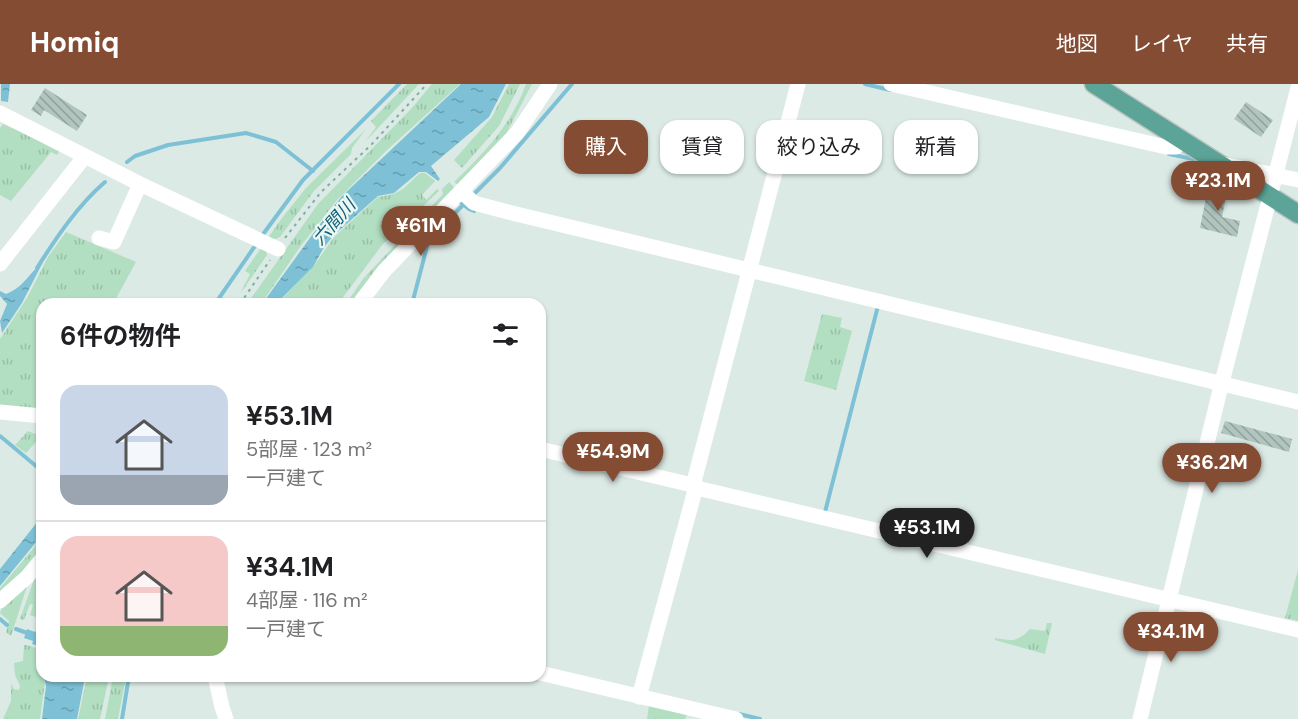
<!DOCTYPE html>
<html lang="ja">
<meta charset="utf-8">
<style>
:root{--surface:#fff;--page:#f6f6f6;--text:#202124;--muted:#757577;--line:#e0e0e0;--accent:#844c33}
body{margin:0;font-family:"DM Sans","Noto Sans JP",sans-serif;background:var(--page);color:var(--text);height:100vh;display:flex;flex-direction:column;font-size:22px;white-space:nowrap}
*{box-sizing:border-box;margin:0}
p{font-size:20px;color:var(--muted)}
.icon{flex:none;width:33px;height:33px;fill:none;stroke:currentColor;stroke-width:2;stroke-linecap:round;stroke-linejoin:round}
.map{position:relative;flex:1;overflow:hidden}
.details{position:absolute;left:36px;top:214px;width:510px;height:384px;display:flex;flex-direction:column;background:var(--surface);border-radius:18px;box-shadow:0 2px 4px #0004}
.details>*{flex:none}
.top-card{position:absolute;left:564px;top:36px;width:570px;height:54px;display:flex;gap:12px}
.price{position:absolute;translate:-50% -51px;padding:0 14px;border-radius:21px;background:var(--accent);color:#fff;font-size:20px;line-height:39px;filter:drop-shadow(0 2px 3px #0008)}
.price::after{content:'';position:absolute;left:50%;top:36px;width:18px;height:14px;margin-left:-9px;background:inherit;clip-path:polygon(0 0,100% 0,50% 100%)}
.price.active{background:#222;color:#fff}
ul{padding:0;list-style:none}
li{display:flex;align-items:center;gap:18px;height:150px;padding:0 24px}
li+li{border-top:2px solid var(--line)}
li span{display:grid;place-items:center;flex:none;width:168px;height:120px;border-radius:18px;color:#555}
li>.icon{margin-inline-start:auto}
span .icon{width:72px;height:72px;fill:#fffc;stroke-width:1}
li b{font-size:26px}
h2{display:flex;justify-content:space-between;align-items:center;height:72px;padding:0 24px;font-size:26px}
.tag{padding:0 21px;border-radius:18px;background:var(--surface);box-shadow:0 2px 4px #0004;font-size:21px;line-height:54px}
.tag.active{background:var(--accent);color:#fff}
header{display:flex;align-items:center;gap:36px;box-sizing:border-box;height:84px;padding:0 30px;background:var(--accent);color:#fff}
header strong{font-size:28px}
nav{display:flex;gap:33px;margin-inline-start:auto;font-size:21px}
.map>svg:first-child{display:block}
.grass{fill:url(#grass-tufts)}
.water{fill:url(#water-ripples)}
.lines{fill:none;stroke-linecap:round;stroke-linejoin:round}
.stream{stroke:#7ec1d6;stroke-width:4}
.building{fill:url(#building-back-hatch)}
.major-casing{stroke:#bbc4c2;stroke-width:21}
.path{stroke:#79b1a4;stroke-width:2;stroke-dasharray:3 4.5;stroke-linecap:butt}
.minor{stroke:#fff;stroke-width:15}
.major{stroke:#5ca497;stroke-width:18}
.labels{text-anchor:middle;stroke-width:4.5;stroke-linejoin:round;paint-order:stroke}
.water-label{font-size:18px;font-style:italic;fill:#13617a;stroke:#ecf7f2}
</style>
<header>
<strong>Homiq</strong>
<nav><a>地図</a><a>レイヤ</a><a>共有</a></nav>
</header>
<div class="map">
<svg width="1298" height="635" viewBox="0 0 1298 635">
<defs>
<pattern id="grass-tufts" width="24" height="20" patternUnits="userSpaceOnUse" patternTransform="scale(1.5)"><rect width="24" height="20" fill="#b2dec1"/><path d="M3 7l-1-3M5 7V3M7 7l1-3M15 17l-1-3M17 17v-4M19 17l1-3" fill="none" stroke="#99bfa6"/></pattern>
<pattern id="water-ripples" width="26" height="14" patternUnits="userSpaceOnUse" patternTransform="scale(1.5)"><rect width="26" height="14" fill="#7ec1d6"/><path d="M2 4q2-2 4 0t4 0M15 11q2-2 4 0t4 0" fill="none" stroke="#679eae"/></pattern>
<pattern id="building-back-hatch" width="6" height="6" patternUnits="userSpaceOnUse" patternTransform="scale(1.5)"><rect width="6" height="6" fill="#b1c5be"/><path d="M-1 5l2 2M0 0l6 6M5-1l2 2" fill="none" stroke="#8fa19b"/></pattern>
</defs>
<rect width="100%" height="100%" fill="#dceae5"/>
<path class="grass" d="M407,0H419L365,58L376,43L371,37Z
M432,0H460L387,66L337,116L300,163L261,220H247L318,120L411,25Z
M509,0H520L499,42L462,84L454,76L492,33Z
M526,0H532L507,48L491,69L458,101L454,98C484,69 512,40 526,0Z
M3,40L60,66L57,71L51,68L11,117L0,111V44Z
M366,45L352,64L351,70L314,107L280,153L273,156L266,167L267,171L240,210L250,190L245,187L282,134L306,104Z
M420,89H425L435,97L422,111L426,116L437,105L439,107L382,161L338,220H277L313,183L334,153L378,113L394,110L403,105Z
M449,98L455,104L353,220H346L363,195L443,110L442,105Z
M66,148L136,178L113,220H42V326L0,324V255L27,214L48,173Z
M822,230L842,234L840,243L852,247L836,306L804,297Z
M42,339V351L26,369L15,361L28,347L35,350L40,347Z
M42,454V470L0,509V504Z
M42,482V535L30,531L33,521L30,520L24,536L20,535L36,490Z
M1298,486V537L1285,534Z
M28,499L11,552L6,548L9,537L0,529C4,517 18,507 28,499Z
M1047,539H1052L1045,570L995,556V554C1012,557 1018,558 1030,545L1045,547Z
M24,561H27L42,566C41,579 42,587 45,598L40,635H3L11,617V600L14,605L19,606L20,602L15,591L14,579L23,577Z
M87,593H109L100,635H78Z
M113,593H126L118,635H105Z
M649,621L688,629L685,635H647Z"/>
<path class="water" d="M1,0H10L8,18L1,17Z
M461,0H506L489,33L431,82L440,95L438,97L426,88H419L394,109L378,112L333,152L323,165L313,183L276,220H262L323,136L342,112Z
M43,178L22,219L2,249L0,237L7,220L0,212V207L6,210C23,204 29,189 43,178Z
M42,432V451L0,502V485Z
M27,545L35,548L37,545L42,547V563L32,560L33,557L24,554Z
M44,593H85L77,635H42L46,602Z"/>
<g class="lines">
<path class="stream" d="M865,0L890,6
M1169,70L1193,75
M127,78L135,72L168,61L246,49L276,58L313,87
M473,111L500,84L572,0
M460,118L469,125L474,127
M261,153L303,96L399,0
M37,184C56,154 78,121 105,98
M215,220L257,159
M412,220L429,155L463,121
M0,352L42,387
M825,428L878,222
M0,535L7,541
M16,545L30,550
M739,630L760,635
M122,635L129,592"/>
</g>
<path class="building" d="M45,4L87,31L77,47L44,26L41,32L31,26Z
M1246,18L1273,36L1261,53L1234,35Z
M1209,98L1228,102L1222,133L1240,137L1237,153L1200,144Z
M1225,337L1292,355L1289,368L1221,349Z"/>
<g class="lines">
<g class="major-casing">
<path id="major" d="M1094,0L1298,130"/>
</g>
<path class="path" d="M285,154L321,108L371,61L427,0
M240,220L270,176"/>
<path class="minor" d="M891,0L1166,63H1176L1182,56
M0,29L140,100L278,165
M1222,80L1298,96
M461,107L474,119L512,129L1298,318
M99,154L114,158L140,100
M0,180L85,72
M359,220L384,187L517,49L550,0
M0,328L42,332
M540,365L688,400L701,405L1298,546
M0,517L27,493L42,475
M540,589L736,635
M215,592L222,623L226,635
M639,613L694,410L695,394L798,0
M1140,635L1220,306L1298,4"/>
<use href="#major" class="major"/>
</g>
<g class="labels">
<g class="water-label">
<text transform="translate(334 138) rotate(-49)" y="6">六間川</text>
</g>
</g>
</svg>
<b class="price" style="left:1218px;top:128px">¥23.1M</b>
<b class="price" style="left:421px;top:173px">¥61M</b>
<b class="price" style="left:613px;top:399px">¥54.9M</b>
<b class="price" style="left:1212px;top:410px">¥36.2M</b>
<b class="price active" style="left:927px;top:475px">¥53.1M</b>
<b class="price" style="left:1171px;top:579px">¥34.1M</b>
<div class="top-card">
<a class="tag active">購入</a>
<a class="tag">賃貸</a>
<a class="tag">絞り込み</a>
<a class="tag">新着</a>
</div>
<section class="details">
<h2>6件の物件<svg class="icon" aria-label="filters" viewBox="0 0 24 24"><path d="M4 7h16M4 17h16"/><circle cx="9" cy="7" r="2"/><circle cx="15" cy="17" r="2"/></svg></h2>
<ul>
<li><span style="background:linear-gradient(#c9d6e8 75%,#9aa5b1 0)"><svg class="icon" aria-label="home" viewBox="0 0 24 24"><path d="M3 11l9-7 9 7M6 9v11h12V9"/></svg></span><div><b>¥53.1M</b><p>5部屋 · 123 m²</p><p>一戸建て</p></div></li>
<li><span style="background:linear-gradient(#f6c9c9 75%,#8fb573 0)"><svg class="icon" aria-label="home" viewBox="0 0 24 24"><path d="M3 11l9-7 9 7M6 9v11h12V9"/></svg></span><div><b>¥34.1M</b><p>4部屋 · 116 m²</p><p>一戸建て</p></div></li>
</ul>
</section>
</div>
